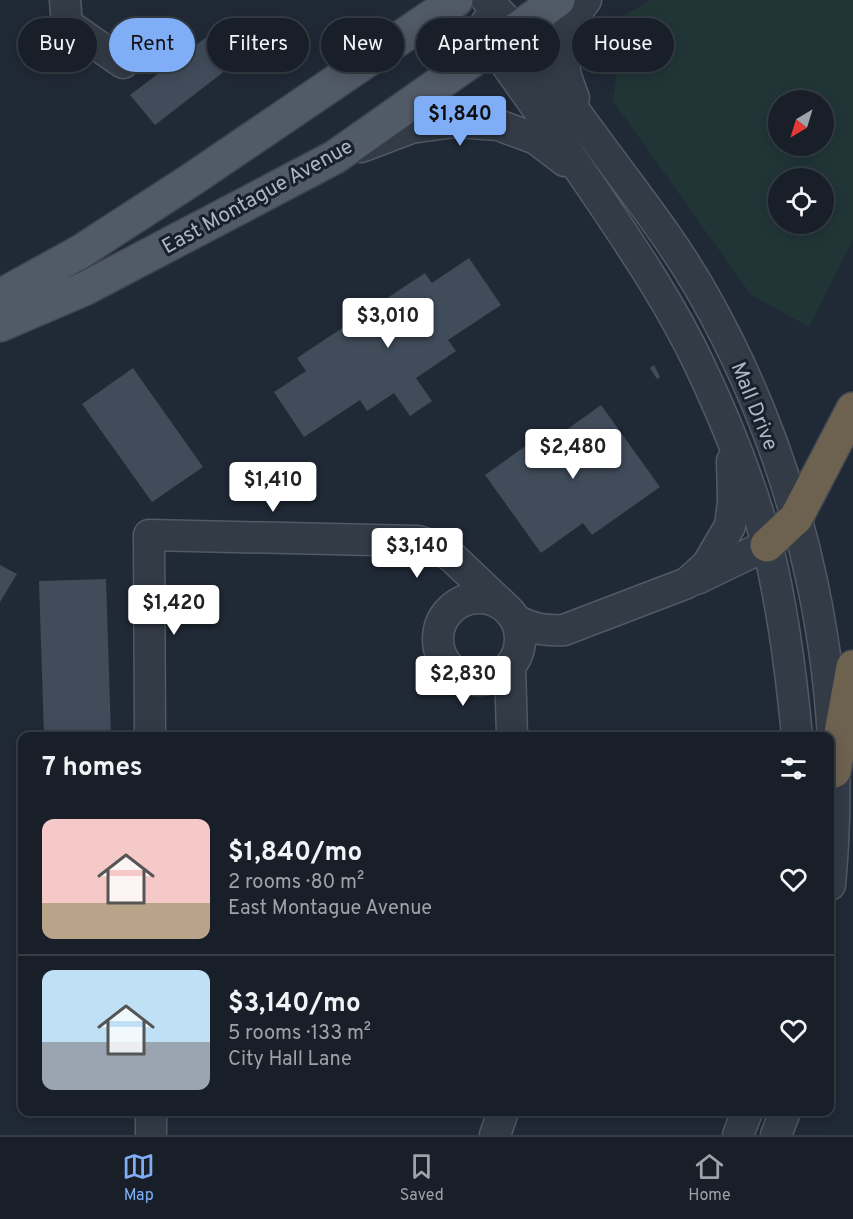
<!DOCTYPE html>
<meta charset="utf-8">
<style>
:root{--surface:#181f28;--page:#252c34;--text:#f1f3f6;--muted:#9fa2a8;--line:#363d45;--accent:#7faef7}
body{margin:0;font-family:Overpass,sans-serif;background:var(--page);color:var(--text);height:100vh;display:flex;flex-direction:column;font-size:22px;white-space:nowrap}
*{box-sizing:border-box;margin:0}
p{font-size:20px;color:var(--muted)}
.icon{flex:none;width:33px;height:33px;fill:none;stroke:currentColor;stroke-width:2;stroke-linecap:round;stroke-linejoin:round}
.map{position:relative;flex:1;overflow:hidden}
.panel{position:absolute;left:18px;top:732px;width:816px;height:384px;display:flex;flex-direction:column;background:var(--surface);border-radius:12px;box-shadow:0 3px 15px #0003,0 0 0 2px var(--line)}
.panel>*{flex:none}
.top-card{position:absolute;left:18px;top:18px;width:818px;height:54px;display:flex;gap:12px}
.needle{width:39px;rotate:218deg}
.fabs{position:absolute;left:768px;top:90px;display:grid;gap:12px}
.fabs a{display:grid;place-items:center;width:66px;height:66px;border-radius:50%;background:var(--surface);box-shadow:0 3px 15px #0003,0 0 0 2px var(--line);font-size:30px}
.price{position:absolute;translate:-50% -51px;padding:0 14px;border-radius:6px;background:#fff;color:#222;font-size:20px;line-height:39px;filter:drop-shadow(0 2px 3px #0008)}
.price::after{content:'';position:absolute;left:50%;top:36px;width:18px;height:14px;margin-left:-9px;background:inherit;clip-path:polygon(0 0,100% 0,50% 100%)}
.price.active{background:var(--accent);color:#111}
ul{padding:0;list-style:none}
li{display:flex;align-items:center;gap:18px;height:150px;padding:0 24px}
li+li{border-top:2px solid var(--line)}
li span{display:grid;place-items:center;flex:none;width:168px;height:120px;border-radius:12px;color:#555}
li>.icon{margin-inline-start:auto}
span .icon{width:72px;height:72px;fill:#fffc;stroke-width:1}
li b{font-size:26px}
h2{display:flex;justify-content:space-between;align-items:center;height:72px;padding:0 24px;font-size:26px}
.chip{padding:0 21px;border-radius:27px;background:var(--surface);box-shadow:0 3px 15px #0003,0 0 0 2px var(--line);font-size:21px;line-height:54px}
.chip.active{background:var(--accent);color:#111}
.tab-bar{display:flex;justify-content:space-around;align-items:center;height:84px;border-top:2px solid var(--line);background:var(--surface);font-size:16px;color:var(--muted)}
.tab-bar a{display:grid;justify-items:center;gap:3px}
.tab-bar .active{color:var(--accent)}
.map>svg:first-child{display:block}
.green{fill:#213537;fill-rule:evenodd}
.building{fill:#414c5b}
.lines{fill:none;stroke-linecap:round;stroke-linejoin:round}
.minor-casing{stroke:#505965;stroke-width:33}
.major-casing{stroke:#3c4450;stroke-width:36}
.highway-casing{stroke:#3e4651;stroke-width:36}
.minor{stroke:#333b47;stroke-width:30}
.major{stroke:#515a67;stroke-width:33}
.highway{stroke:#6d6150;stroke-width:33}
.labels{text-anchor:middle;stroke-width:6;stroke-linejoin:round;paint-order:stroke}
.street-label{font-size:21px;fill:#adb6c4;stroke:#19202b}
</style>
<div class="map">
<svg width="853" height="1135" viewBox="0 0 853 1135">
<rect width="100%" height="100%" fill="#202936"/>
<path class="green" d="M651,0H853V240L809,327L751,295L613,101L624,15ZM778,100H824V146H778ZM778,178H824V224H778Z"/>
<path class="building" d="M225,23L248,53L155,125L130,95Z
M469,258L501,305L448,340L456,351L416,378L432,401L410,416L394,393L367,411L360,400L304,437L274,392L306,371L297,358L425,273L432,283Z
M654,365L660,377L657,379L650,368Z
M133,368L203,467L152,502L82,404Z
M601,405L660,487L592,535L583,523L541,553L485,475L548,430L555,438Z
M0,565L17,574L0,602Z
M106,579L111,736H44L39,581Z"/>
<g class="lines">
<g class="minor-casing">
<path id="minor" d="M65,0L67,24L123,63
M487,0L516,30C549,76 582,121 616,167C648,210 680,252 706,299C805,476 849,683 830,885
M486,23L493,46C528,95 563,145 597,195C634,250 672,306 700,366C727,423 751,483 767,544C783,607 791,672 797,736
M574,98C570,88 565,76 564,66C561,44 572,17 586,0
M361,147L411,128L455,122L498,125L536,139L565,161
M697,579L767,545
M438 639a41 41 0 1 1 82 0a41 41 0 1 1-82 0Z
M516,620C532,629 545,631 564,630L687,583L707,565L730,526L733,501L732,461
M510,666L512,736
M150,736L149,535L418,541L438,547L452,557L508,610
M151,1135V1112
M495,1135L503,1112
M738,1135L747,1112
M776,1135L785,1112"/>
</g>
<g class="major-casing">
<path id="major" d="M0,296L80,252L191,180L456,0
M0,325L86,288L335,157L558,0"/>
</g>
<g class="highway-casing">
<path id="highway" d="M767,545L796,518L853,409
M834,771L853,667"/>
</g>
<use href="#minor" class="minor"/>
<use href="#major" class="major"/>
<use href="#highway" class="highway"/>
</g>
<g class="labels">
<g class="street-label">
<text transform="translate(257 196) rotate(-29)" y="7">East Montague Avenue</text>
<text transform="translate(755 406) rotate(68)" y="7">Mall Drive</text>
</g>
</g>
</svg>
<div class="fabs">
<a><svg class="needle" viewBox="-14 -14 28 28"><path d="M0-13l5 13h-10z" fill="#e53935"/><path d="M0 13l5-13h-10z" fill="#9fa2a8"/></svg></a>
<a><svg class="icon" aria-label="locate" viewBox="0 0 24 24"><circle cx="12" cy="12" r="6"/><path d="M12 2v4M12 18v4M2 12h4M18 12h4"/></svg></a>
</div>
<b class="price active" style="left:460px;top:147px">$1,840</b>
<b class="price" style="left:388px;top:349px">$3,010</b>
<b class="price" style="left:573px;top:480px">$2,480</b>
<b class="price" style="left:273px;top:513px">$1,410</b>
<b class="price" style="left:417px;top:579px">$3,140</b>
<b class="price" style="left:174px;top:636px">$1,420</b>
<b class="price" style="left:463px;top:707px">$2,830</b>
<div class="top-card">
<a class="chip">Buy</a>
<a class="chip active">Rent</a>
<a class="chip">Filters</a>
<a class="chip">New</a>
<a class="chip">Apartment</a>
<a class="chip">House</a>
</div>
<section class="panel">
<h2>7 homes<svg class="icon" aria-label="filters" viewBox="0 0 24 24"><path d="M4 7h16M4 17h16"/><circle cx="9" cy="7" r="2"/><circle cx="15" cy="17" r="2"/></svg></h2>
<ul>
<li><span style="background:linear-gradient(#f6c9c9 70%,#b9a48a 0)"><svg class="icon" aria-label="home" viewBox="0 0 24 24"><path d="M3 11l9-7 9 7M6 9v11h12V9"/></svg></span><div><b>$1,840/mo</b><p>2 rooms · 80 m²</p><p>East Montague Avenue</p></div><svg class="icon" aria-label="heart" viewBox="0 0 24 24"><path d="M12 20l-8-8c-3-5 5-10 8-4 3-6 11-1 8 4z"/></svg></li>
<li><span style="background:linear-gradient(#bfe0f5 60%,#9aa5b1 0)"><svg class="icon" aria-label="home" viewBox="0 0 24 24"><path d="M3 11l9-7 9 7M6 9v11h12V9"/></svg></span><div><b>$3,140/mo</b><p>5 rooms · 133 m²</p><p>City Hall Lane</p></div><svg class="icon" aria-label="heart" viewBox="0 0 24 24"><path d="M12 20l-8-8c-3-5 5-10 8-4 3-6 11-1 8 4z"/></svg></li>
</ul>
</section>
</div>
<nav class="tab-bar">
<a class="active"><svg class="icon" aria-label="map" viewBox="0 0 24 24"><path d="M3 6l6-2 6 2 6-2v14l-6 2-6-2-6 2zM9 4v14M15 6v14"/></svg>Map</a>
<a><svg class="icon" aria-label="saved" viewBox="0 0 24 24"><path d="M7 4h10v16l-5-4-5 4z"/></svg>Saved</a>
<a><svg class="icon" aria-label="home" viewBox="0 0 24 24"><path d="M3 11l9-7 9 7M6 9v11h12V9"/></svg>Home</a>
</nav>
